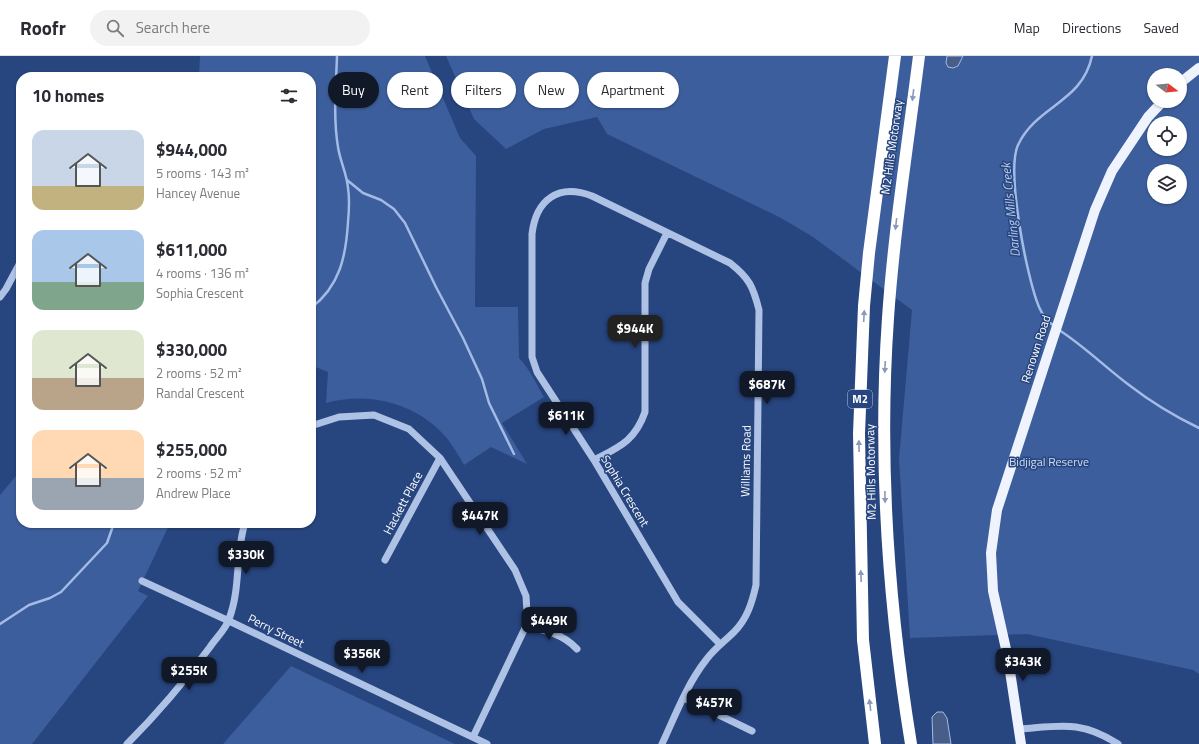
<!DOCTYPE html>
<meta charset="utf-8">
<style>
:root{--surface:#fff;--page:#f2f2f3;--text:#2b2b33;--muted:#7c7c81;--line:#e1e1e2;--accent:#111827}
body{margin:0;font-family:"Titillium Web",sans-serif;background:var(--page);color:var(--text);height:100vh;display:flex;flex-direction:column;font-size:15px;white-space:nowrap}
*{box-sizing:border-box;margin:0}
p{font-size:13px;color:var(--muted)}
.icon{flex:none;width:22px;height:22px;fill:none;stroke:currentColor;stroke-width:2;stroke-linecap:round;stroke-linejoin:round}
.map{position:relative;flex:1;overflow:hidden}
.side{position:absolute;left:16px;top:16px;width:300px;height:456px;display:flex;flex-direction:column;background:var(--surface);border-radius:16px;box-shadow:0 1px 3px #0004}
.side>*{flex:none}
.guide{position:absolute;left:328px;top:16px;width:380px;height:36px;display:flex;gap:8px}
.needle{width:26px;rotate:106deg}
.fabs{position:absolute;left:1147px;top:12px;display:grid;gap:8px}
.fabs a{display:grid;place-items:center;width:40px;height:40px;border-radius:50%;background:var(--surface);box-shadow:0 1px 3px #0004;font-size:20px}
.price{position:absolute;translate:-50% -34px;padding:0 9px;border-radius:8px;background:var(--accent);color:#fff;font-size:13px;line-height:26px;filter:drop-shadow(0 1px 2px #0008)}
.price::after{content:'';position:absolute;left:50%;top:24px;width:12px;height:9px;margin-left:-6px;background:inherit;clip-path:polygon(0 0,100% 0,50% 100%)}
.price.selected{background:#222;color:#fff}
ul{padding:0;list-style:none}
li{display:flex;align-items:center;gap:12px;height:100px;padding:0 16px}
li span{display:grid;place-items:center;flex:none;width:112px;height:80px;border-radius:12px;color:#555}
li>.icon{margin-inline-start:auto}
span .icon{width:48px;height:48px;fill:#fffc;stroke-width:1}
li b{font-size:17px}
h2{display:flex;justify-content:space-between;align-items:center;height:48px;padding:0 16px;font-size:17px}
.pill{padding:0 14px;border-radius:18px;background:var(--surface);box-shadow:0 1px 3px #0004;font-size:14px;line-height:36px}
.pill.selected{background:var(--accent);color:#fff}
header{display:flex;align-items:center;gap:24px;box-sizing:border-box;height:56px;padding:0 20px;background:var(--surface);border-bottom:1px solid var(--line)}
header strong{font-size:19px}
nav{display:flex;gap:22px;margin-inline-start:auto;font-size:14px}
.search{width:280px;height:36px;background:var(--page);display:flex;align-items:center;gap:10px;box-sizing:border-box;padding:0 14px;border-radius:22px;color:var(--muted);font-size:15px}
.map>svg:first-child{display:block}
.green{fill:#3c5e9c;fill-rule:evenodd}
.water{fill:#485d87;stroke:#a3bbe6}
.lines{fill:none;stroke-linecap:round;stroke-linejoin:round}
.stream{stroke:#a3bbe6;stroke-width:2.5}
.minor{stroke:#aec2e5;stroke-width:7}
.major{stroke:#eef3fd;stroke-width:10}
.highway{stroke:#fff;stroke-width:12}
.oneway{fill:#8899b9}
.labels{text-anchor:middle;stroke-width:3;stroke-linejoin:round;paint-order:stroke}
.shield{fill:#27457f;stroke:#bec7d9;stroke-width:1}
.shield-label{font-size:11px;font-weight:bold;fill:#fff}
.street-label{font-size:12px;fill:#fff;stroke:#27457f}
.park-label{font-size:12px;fill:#d1def4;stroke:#27457f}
.water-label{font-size:13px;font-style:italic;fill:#b9cced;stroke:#27457f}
</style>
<header>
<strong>Roofr</strong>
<div class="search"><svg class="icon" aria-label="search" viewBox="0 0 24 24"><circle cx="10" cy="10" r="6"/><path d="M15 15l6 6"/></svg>Search here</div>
<nav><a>Map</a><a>Directions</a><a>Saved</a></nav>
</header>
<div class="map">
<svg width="1199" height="688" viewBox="0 0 1199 688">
<rect width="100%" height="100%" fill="#27457f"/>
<path class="green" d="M200,0H425L460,82L476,100L475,251H518L519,302C530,313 536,328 544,341L502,367L527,408L491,391L464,409C459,400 453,390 446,381C416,347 369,335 326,347L328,316L313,310L311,311V21H199Z
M446,0H1199V618L1193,614L1027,578L910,582L899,403L912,254L813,181L781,162L607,78L597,61L544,73L506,93L474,63ZM1154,19H1180V45H1154ZM1154,67H1180V93H1154ZM1154,115H1180V141H1154Z
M21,414V467H170L138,535L148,540L32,688H0V439Z
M291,610L455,688H223Z"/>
<path class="water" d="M947,0H963L958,10L953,12L948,11L946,7Z
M937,656H943L947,662L951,688H933L932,661Z"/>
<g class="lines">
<path class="stream" d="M347,124L363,137L381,144L394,153L405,167L436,231L463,282L482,323L489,347L514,398
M311,252C340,230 346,200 348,166C349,155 350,144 348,132C347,118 340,105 338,91C333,61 336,30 337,0
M1054,270C1047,265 1042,258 1039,251C1027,223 1006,115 1018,89C1037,49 1082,47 1092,0
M1059,274C1084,290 1105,311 1129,329C1151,346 1174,360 1199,372
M0,568L29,549L50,542L61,536L107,487L114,467"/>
<path class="minor" d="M0,241L6,233L21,205
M311,370L339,361L374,359L409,373L440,402L515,514L526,540L527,556L526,570L473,681
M594,404C619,391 635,385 645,356V227L649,213L667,177
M385,504L440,402
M142,525L229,565L487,688
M526,570C545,574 563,578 577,593
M684,642L752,675
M1020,673C1060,670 1081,664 1118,688
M127,688C158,657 185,625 210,591C216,582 226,573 229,563C241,532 235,498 245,467
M662,688C675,660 687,628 706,604C714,593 725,585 734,576C747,563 752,547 756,529L759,254C753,230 749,222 730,207L592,140C558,127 536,144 532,178V301L537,316L594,404L678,546L720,588"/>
<path class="major" d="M1180,27L1199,12
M1021,688L1008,602L993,535L991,497L997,454L1095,154L1112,115L1148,61L1163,45"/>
<path class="highway" d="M875,688L863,584L859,378L864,250L869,197L895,0
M911,688C888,547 878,405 888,262C894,174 908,87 919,0"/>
</g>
<defs><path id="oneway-solid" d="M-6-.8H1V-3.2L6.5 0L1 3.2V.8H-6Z"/></defs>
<g class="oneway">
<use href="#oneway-solid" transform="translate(913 39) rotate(97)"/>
<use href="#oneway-solid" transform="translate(896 168) rotate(97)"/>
<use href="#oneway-solid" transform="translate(864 260) rotate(-87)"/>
<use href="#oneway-solid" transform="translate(885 311) rotate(93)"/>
<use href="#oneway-solid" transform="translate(859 390) rotate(-91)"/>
<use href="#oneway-solid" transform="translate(885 441) rotate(89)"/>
<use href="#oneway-solid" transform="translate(861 520) rotate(-92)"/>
<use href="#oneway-solid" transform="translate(870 649) rotate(-97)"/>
</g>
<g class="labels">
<rect class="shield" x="848" y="334" width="24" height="18" rx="3"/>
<g class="shield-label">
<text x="860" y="347">M2</text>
</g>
<g class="street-label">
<text transform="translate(892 91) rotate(-82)" y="4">M2 Hills Motorway</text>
<text transform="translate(1036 293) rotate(-72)" y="4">Renown Road</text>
<text transform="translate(746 405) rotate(-89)" y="4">Williams Road</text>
<text transform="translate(871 416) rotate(-91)" y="4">M2 Hills Motorway</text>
<text transform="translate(625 435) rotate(59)" y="4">Sophia Crescent</text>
<text transform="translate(403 447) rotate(-62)" y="4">Hackett Place</text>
<text transform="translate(276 575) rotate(26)" y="4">Perry Street</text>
</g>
<g class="park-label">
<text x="1049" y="410">Bidjigal Reserve</text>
</g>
<g class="water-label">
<text transform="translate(1010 154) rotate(-96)" y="5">Darling Mills Creek</text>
</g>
</g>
</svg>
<div class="fabs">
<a><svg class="needle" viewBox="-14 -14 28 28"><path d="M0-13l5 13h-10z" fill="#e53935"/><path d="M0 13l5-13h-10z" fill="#7c7c81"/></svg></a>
<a><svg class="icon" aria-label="locate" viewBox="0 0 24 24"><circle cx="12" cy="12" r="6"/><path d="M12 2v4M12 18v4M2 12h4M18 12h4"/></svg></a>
<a><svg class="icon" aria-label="layers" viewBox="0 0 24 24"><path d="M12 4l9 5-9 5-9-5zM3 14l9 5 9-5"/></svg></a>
</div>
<b class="price selected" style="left:635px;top:293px">$944K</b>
<b class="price" style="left:767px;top:349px">$687K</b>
<b class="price" style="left:566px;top:380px">$611K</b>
<b class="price" style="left:480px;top:480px">$447K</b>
<b class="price" style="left:246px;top:519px">$330K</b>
<b class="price" style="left:549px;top:585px">$449K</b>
<b class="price" style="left:362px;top:618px">$356K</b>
<b class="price" style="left:1023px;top:626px">$343K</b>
<b class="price" style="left:189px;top:635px">$255K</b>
<b class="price" style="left:714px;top:667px">$457K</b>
<div class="guide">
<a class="pill selected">Buy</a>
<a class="pill">Rent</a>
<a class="pill">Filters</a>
<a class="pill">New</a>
<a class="pill">Apartment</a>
</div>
<section class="side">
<h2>10 homes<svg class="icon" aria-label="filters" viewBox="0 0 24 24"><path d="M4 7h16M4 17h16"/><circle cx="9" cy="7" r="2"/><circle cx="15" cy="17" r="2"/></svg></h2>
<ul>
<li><span style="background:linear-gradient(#c9d6e8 70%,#c2b280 0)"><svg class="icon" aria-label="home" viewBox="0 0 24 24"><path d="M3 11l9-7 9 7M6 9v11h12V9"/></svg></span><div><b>$944,000</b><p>5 rooms · 143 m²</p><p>Hancey Avenue</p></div></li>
<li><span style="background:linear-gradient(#a9c7e8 65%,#7fa58c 0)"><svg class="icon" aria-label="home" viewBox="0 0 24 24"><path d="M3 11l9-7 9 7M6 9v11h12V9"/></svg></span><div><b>$611,000</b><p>4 rooms · 136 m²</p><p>Sophia Crescent</p></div></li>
<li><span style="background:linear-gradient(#dfe7d0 60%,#b9a48a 0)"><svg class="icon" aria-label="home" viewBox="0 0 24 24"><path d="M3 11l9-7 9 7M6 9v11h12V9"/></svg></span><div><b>$330,000</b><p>2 rooms · 52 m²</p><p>Randal Crescent</p></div></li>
<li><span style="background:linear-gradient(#ffd9b3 60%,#9aa5b1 0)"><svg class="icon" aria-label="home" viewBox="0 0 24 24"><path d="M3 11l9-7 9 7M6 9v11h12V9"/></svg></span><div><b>$255,000</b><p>2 rooms · 52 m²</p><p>Andrew Place</p></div></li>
</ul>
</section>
</div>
